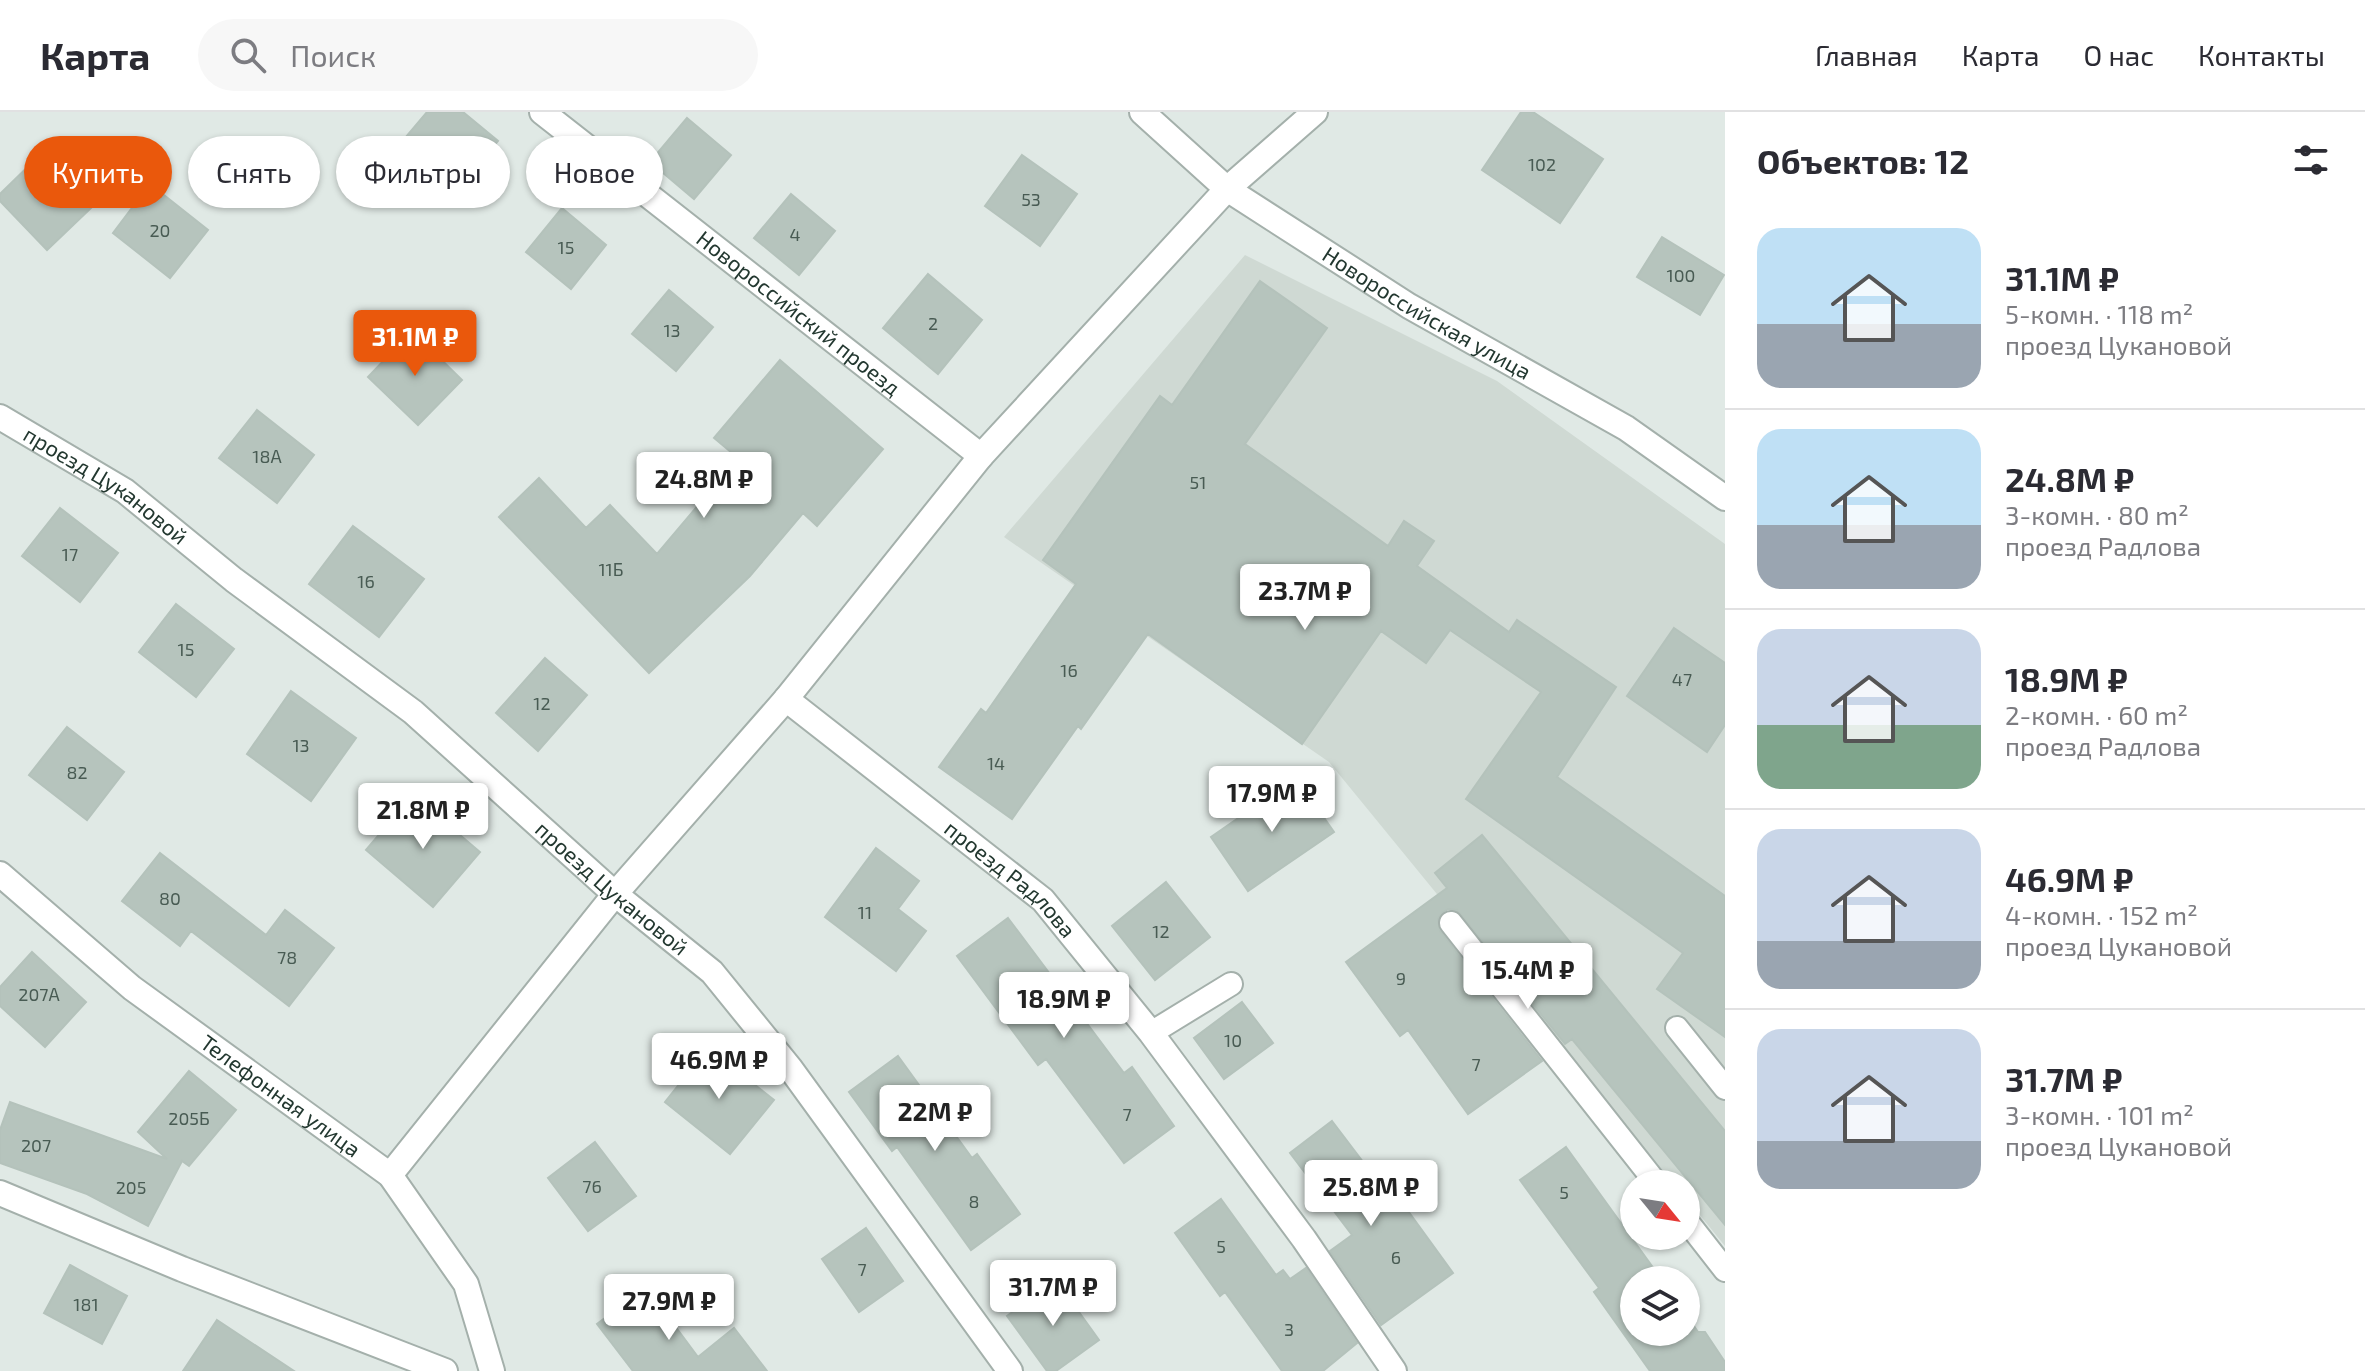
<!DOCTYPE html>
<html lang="ru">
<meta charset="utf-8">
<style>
:root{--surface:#fff;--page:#f7f7f7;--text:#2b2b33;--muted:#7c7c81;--line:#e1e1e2;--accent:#ea580c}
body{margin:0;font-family:"Exo 2",sans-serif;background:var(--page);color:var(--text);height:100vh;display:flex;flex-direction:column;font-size:30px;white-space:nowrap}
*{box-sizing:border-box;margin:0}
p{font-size:26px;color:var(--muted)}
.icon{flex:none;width:44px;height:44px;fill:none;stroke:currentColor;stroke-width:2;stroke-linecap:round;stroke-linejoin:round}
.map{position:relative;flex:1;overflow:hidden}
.panel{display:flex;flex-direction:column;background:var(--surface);width:640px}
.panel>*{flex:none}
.top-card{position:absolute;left:24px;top:24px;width:760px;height:72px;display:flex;gap:16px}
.needle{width:52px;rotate:120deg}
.tools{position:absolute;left:1620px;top:1058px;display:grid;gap:16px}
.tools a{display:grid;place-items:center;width:80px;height:80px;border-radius:50%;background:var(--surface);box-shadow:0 2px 6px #0004;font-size:40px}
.price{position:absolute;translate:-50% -68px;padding:0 18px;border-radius:8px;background:#fff;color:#222;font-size:26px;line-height:52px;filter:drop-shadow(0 2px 4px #0008)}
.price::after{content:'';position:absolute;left:50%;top:48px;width:24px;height:18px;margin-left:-12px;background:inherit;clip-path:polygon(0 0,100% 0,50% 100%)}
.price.on{background:var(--accent);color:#fff}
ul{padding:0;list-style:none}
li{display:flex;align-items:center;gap:24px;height:200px;padding:0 32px}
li+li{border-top:2px solid var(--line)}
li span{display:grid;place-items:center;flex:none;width:224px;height:160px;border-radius:24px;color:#555}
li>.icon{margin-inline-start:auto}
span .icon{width:96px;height:96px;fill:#fffc;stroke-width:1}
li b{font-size:34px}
h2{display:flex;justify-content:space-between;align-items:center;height:96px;padding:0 32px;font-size:34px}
.pill{padding:0 28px;border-radius:36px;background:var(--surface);box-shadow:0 2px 6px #0004;font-size:28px;line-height:72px}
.pill.on{background:var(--accent);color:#fff}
header{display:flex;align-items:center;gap:48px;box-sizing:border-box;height:112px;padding:0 40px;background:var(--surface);border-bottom:2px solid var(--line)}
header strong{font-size:38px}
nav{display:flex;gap:44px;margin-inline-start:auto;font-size:28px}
.search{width:560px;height:72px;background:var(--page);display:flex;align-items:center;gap:20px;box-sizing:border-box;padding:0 28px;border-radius:44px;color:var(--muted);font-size:30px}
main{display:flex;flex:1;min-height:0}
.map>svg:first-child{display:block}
.built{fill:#cfd9d3}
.building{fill:#b6c4bd;stroke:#b4c2bb;stroke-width:2}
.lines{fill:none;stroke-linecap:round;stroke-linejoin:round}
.lane-casing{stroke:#a4b0ab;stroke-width:26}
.street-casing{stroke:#a4b0ab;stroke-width:28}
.lane{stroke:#fff;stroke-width:22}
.street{stroke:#fff;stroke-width:24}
.labels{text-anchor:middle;stroke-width:7;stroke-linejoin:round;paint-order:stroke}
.number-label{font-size:18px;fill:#485b53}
.street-label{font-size:22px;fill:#233830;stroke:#f0f6f3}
</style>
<header>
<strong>Карта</strong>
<div class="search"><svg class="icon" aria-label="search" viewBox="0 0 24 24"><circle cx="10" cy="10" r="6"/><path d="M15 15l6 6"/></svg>Поиск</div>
<nav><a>Главная</a><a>Карта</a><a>О нас</a><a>Контакты</a></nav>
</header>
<main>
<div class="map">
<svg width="1725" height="1259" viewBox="0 0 1725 1259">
<rect width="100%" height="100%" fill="#e0e9e5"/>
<path class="built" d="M1245,143L1497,269L1725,432V1134L1686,1086V1072H1674L1329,650L1004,425Z"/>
<path class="building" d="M427,0H463L498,29L451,85L395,38Z
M1521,0H1533L1603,47L1560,111L1482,58Z
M687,6L731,43L694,87L650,50Z
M40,43L91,96L47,138L0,89V82Z
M1022,43L1077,82L1040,134L985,94Z
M150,72L208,118L170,166L113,121Z
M791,82L835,119L799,163L754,126Z
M562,96L606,133L571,177L526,140Z
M1662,125L1724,163L1700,203L1637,165Z
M928,162L982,208L938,262L883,216Z
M1260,169L1327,216L1245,332L1388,434L1404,409L1434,429L1417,454L1509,520L1517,508L1616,575L1557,665L1725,784V925L1657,877L1683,841L1466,687L1541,580L1450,518L1426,551L1381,519L1302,632L1148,522L1081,617L1078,614L1012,707L939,655L981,597L986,601L1076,472L1043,448L1160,284L1172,293Z
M669,178L713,215L676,259L632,222Z
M412,219L462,268L418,313L368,265Z
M780,248L883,337L817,414L803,401L750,464L649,561L499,405L539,366L586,416L610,393L657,442L738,346L714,326Z
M257,298L314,343L277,391L219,346Z
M60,396L118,441L80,490L22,444Z
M353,414L424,467L379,525L309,472Z
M176,492L234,537L196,585L139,540Z
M1674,516L1725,551V613L1707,640L1627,584Z
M545,546L587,583L538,639L496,601Z
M291,579L356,626L311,689L247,642Z
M67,615L124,660L87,708L29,663Z
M1296,666L1334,720L1248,779L1211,725Z
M413,683L480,740L433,795L366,738Z
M1482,723L1725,1019V1113L1572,927L1565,932L1457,798L1448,797L1442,801L1438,807L1440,819L1542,949L1468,1002L1408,918L1400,924L1346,850L1447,776L1435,761Z
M876,736L919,769L898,797L926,819L896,859L825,805Z
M160,741L266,823L285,798L334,836L289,894L191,819L180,834L122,789Z
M1166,770L1210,825L1155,868L1112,814Z
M1008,806L1124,961L1132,955L1174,1014L1124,1051L1046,947L1038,953L957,844Z
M32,840L86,890L45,935L0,894V875Z
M1242,890L1273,931L1224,967L1194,926Z
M708,936L774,988L730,1042L665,990Z
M898,944L972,1046L977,1042L1020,1102L971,1138L897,1035L892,1039L849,980Z
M189,959L236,998L189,1054L182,1049L148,1114L87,1082L0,1051V1018L10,990L167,1047L138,1020Z
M1332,1009L1395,1092L1400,1088L1453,1161L1381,1213L1330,1139L1352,1123L1290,1041Z
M595,1030L636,1084L588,1119L548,1066Z
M1566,1035L1662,1168H1634V1220H1686V1202L1698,1220H1705L1725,1250V1259H1650L1594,1180L1599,1176L1520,1068Z
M1221,1087L1276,1163L1283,1158L1290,1167L1306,1156L1357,1231L1323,1259H1282L1225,1180L1220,1184L1175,1121Z
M866,1116L903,1169L859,1200L822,1147Z
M70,1153L127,1184L102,1232L44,1201Z
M1056,1168L1099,1228L1056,1259H1047L1007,1204Z
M646,1175L698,1245L734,1216L767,1259H633L597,1212Z
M217,1208L294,1259H183Z"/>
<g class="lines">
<g class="lane-casing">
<path id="lane" d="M1451,811L1657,1072
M1677,916L1725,976
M1151,921L1231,872
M1686,1108L1725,1158"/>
</g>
<g class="street-casing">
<g id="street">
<path id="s1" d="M542,0L981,344"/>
<path id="s2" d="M1142,0L1227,77L1409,194L1626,316L1725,386"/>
<path id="s3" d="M0,305L125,379L234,468L413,600L615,782L712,860L790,956L1010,1259"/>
<path id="s4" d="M786,587L1043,788L1151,921L1304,1127L1394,1259"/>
<path id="s5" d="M0,762L132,876L390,1063L466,1172L492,1259"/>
<path d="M390,1063L615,782L786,587L981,344L1227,77L1315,0"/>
<path d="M0,1081L182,1157L445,1259"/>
</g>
</g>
<use href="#lane" class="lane"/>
<use href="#street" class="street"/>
</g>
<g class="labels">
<g class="number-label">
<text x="1542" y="59">102</text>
<text x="1031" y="94">53</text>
<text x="160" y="125">20</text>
<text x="795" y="129">4</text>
<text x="566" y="142">15</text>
<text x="1681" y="170">100</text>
<text x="933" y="218">2</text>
<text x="672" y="225">13</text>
<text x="267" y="351">18А</text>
<text x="1198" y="377">51</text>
<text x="70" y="449">17</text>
<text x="611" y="464">11Б</text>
<text x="366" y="476">16</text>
<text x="186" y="544">15</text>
<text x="1069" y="565">16</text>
<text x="1682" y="574">47</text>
<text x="542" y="598">12</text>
<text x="301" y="640">13</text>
<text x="996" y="658">14</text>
<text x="77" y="667">82</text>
<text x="170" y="793">80</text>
<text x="865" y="807">11</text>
<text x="1161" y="826">12</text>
<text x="287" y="852">78</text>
<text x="1401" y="873">9</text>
<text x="39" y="889">207А</text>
<text x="1233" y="935">10</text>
<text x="1476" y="959">7</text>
<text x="1127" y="1009">7</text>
<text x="189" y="1013">205Б</text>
<text x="36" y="1040">207</text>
<text x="592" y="1081">76</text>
<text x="131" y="1082">205</text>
<text x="1564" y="1087">5</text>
<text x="974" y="1096">8</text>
<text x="1221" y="1141">5</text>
<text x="1396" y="1152">6</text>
<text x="862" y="1164">7</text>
<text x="86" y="1199">181</text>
<text x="1289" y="1224">3</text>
</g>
<g class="street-label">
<text dy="8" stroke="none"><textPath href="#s2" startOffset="350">Новороссийская улица</textPath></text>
<text dy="8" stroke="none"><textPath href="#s1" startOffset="326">Новороссийский проезд</textPath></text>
<text dy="8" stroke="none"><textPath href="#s3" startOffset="126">проезд Цукановой</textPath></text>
<text dy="8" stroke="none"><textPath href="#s4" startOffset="288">проезд Радлова</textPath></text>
<text dy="8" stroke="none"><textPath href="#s3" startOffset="774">проезд Цукановой</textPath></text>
<text dy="8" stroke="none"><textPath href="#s5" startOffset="358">Телефонная улица</textPath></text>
</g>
</g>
</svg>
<div class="tools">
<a><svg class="needle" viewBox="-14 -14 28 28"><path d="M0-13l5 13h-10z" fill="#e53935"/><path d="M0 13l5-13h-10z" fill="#7c7c81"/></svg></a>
<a><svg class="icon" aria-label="layers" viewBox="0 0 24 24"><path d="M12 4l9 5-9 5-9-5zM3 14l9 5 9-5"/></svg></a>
</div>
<b class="price on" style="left:415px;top:266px">31.1M ₽</b>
<b class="price" style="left:704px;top:408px">24.8M ₽</b>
<b class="price" style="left:1305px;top:520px">23.7M ₽</b>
<b class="price" style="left:1272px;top:722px">17.9M ₽</b>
<b class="price" style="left:423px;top:739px">21.8M ₽</b>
<b class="price" style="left:1528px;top:899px">15.4M ₽</b>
<b class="price" style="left:1064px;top:928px">18.9M ₽</b>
<b class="price" style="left:719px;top:989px">46.9M ₽</b>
<b class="price" style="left:935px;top:1041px">22M ₽</b>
<b class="price" style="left:1371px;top:1116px">25.8M ₽</b>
<b class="price" style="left:1053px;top:1216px">31.7M ₽</b>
<b class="price" style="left:669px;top:1230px">27.9M ₽</b>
<div class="top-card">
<a class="pill on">Купить</a>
<a class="pill">Снять</a>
<a class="pill">Фильтры</a>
<a class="pill">Новое</a>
</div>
</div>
<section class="panel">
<h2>Объектов: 12<svg class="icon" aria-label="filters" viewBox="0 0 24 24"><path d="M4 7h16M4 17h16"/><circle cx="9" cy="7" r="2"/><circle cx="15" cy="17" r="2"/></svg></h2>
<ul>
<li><span style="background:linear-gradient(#bfe0f5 60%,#9aa5b1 0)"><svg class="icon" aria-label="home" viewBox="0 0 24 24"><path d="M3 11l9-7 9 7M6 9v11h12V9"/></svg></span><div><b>31.1M ₽</b><p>5-комн. · 118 m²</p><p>проезд Цукановой</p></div></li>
<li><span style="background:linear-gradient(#bfe0f5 60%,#9aa5b1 0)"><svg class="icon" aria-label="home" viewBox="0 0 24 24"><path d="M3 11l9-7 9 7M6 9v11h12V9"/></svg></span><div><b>24.8M ₽</b><p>3-комн. · 80 m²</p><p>проезд Радлова</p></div></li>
<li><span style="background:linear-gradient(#c9d6e8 60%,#7fa58c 0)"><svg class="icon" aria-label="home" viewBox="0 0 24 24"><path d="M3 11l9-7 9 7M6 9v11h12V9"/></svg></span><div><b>18.9M ₽</b><p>2-комн. · 60 m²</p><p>проезд Радлова</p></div></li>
<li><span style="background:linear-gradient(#c9d6e8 70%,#9aa5b1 0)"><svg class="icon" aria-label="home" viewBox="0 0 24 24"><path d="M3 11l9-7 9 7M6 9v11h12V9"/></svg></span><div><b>46.9M ₽</b><p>4-комн. · 152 m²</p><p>проезд Цукановой</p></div></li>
<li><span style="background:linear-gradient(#c9d6e8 70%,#9aa5b1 0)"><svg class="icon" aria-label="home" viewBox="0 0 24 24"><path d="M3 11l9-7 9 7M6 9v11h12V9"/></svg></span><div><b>31.7M ₽</b><p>3-комн. · 101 m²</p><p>проезд Цукановой</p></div></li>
</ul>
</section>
</main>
